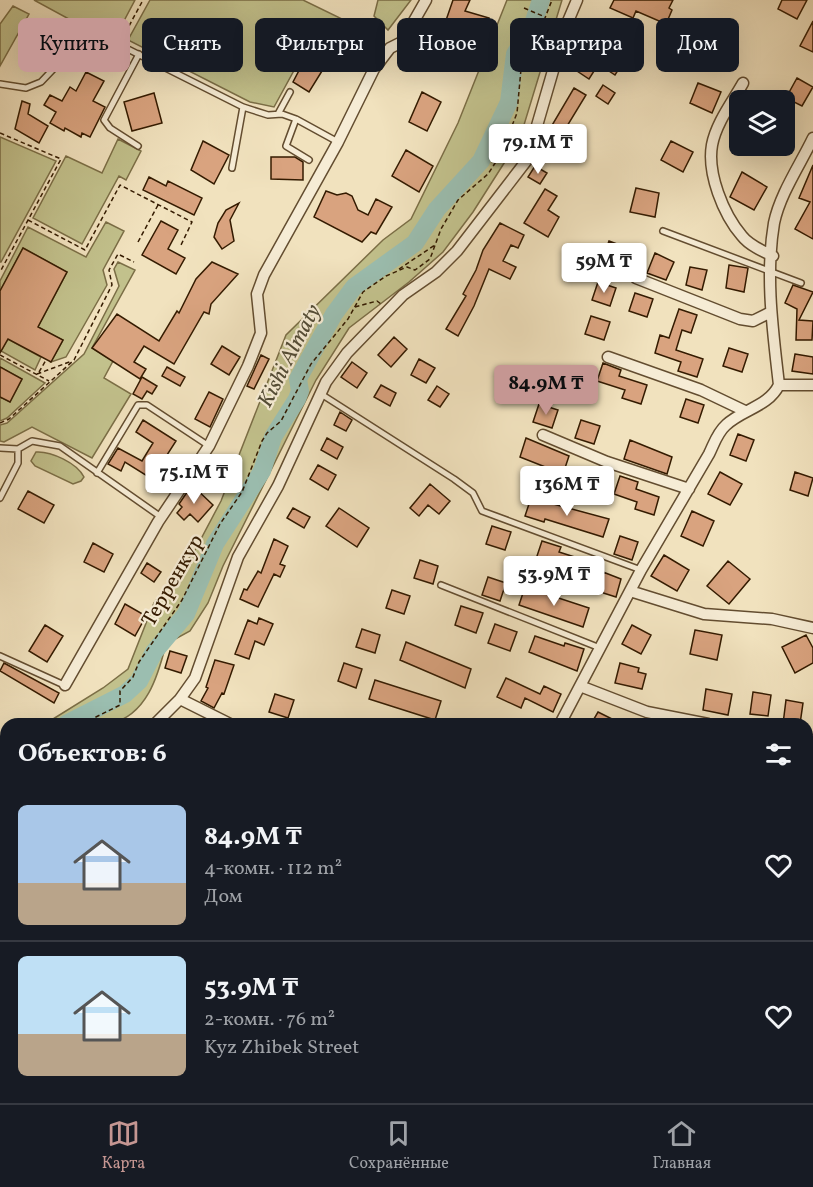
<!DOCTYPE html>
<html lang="ru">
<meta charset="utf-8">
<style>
:root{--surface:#171b24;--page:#20242c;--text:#f1f3f6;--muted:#9ea1a6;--line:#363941;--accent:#c59692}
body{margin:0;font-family:Vollkorn,serif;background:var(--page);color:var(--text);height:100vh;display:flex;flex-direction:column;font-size:22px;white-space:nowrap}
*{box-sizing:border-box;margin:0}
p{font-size:20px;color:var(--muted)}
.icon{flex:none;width:33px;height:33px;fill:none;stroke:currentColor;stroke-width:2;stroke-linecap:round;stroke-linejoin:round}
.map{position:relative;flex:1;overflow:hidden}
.side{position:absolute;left:0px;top:718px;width:813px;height:386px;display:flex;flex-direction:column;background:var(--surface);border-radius:18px 18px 0 0;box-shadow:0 6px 24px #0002}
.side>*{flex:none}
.hud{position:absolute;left:18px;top:18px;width:777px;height:54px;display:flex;gap:12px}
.buttons{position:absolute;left:729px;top:90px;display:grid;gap:12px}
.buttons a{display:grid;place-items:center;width:66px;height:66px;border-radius:9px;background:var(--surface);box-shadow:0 6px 24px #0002;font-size:30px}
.price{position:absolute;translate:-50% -51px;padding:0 14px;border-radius:6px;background:#fff;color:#222;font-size:20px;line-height:39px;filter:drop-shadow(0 2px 3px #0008)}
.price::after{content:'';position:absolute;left:50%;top:36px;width:18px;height:14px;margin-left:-9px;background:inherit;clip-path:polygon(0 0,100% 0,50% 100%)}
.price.selected{background:var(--accent);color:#111}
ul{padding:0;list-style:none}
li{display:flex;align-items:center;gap:18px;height:150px;padding:0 18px}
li+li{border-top:2px solid var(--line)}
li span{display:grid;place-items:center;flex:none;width:168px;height:120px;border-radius:9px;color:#555}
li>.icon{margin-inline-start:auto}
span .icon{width:72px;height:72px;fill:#fffc;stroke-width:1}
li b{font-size:26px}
h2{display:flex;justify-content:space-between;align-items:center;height:72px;padding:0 18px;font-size:26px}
.pill{padding:0 21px;border-radius:9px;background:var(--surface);box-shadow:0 6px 24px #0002;font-size:21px;line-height:54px}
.pill.selected{background:var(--accent);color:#111}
.menu{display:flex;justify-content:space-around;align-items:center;height:84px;border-top:2px solid var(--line);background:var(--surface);font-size:16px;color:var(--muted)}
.menu a{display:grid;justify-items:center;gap:3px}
.menu .selected{color:var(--accent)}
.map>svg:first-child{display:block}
.green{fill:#c2c18c;stroke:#7b6e46;stroke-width:1.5}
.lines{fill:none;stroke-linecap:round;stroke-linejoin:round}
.stream{stroke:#727d6a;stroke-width:3}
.river{stroke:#9bbeb0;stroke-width:18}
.building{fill:#d9a37f;stroke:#341b01;stroke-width:1.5}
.service-casing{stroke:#634d30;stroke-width:8}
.minor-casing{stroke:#634d30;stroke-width:13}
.path{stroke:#341b01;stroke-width:1.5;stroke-dasharray:4.5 3;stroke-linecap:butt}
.service{stroke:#f6ecd5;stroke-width:5}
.minor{stroke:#f6ecd5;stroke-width:10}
.labels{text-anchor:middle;stroke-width:4.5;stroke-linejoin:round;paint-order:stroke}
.street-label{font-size:21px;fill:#341b01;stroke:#f6ecd5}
.water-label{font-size:22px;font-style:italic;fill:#534c36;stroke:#f6ecd5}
</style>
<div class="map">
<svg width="813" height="1103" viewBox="0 0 813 1103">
<rect width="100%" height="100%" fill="#f1e2be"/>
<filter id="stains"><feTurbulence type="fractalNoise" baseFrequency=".00333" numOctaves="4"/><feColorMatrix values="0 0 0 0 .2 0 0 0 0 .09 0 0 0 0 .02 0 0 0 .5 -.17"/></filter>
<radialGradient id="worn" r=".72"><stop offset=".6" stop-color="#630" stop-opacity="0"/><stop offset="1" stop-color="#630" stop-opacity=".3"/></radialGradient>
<path class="green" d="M34,0H135L117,34L91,23L78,24Z
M150,0H303L377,36L363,65L308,45L274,107L250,102L128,40Z
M378,0H411L388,30L374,16Z
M507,0H562L520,138L473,212L443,252L409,282L349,328L316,380L223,566L208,603L190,631L166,644C158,676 147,715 110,724C94,729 63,725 45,724L103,688L128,669L154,603L194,552L221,501L286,335L383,240L411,219L458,123Z
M13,6L29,14L0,66V24Z
M0,137L56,161L1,262H0Z
M118,139L141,151L126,180L119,176L82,244L33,218L66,156L102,173Z
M106,222L124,231L103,270L107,285L66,357L51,362L63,340L38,327L67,272L23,248L0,291V281L28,227L86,257Z
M118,262L135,270L92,348L113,361L104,378L131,394L92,458L32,427L4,442L0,441V425L7,423L84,354L119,286L114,269Z
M8,339L41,357L35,370L1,351Z
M0,358L45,383L7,418L0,421V397L10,402L22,379L0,367Z
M36,452C51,451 77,463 84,477L81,481L73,484L35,466L31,461Z
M6,767V920L0,926V781Z
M807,876L813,879V954L807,955Z
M614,1098H739L737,1103H611Z"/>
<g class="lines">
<path class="stream" d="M807,901H813
M695,1103L697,1098"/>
<path class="river" d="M66,724L125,694L139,681L154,652L186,614L215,544L262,471L273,437L297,399L300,391L298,379L334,314L354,287L415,243L437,209L481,161L509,102L515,54L532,27L541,0
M0,914L6,908"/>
</g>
<path class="building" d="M453,0H470L465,11L489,18L482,42L443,29Z
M614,0H673L669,8L672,10L666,24L636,11L633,18L610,8Z
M782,0H807L797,19L778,9Z
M813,21V52L800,46Z
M734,28L735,63L704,65L703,29Z
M596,34L608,42L601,53L589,45Z
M610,57L622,64L615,75L603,67Z
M584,60L596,68L589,79L577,71Z
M304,61L322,71L309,92L293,82Z
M86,72L104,81L93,101L105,107L90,137L82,133L81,137L65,128L64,131L50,123L56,112L44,105L50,95L62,101L70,87L76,91Z
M797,78L813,87L802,106L786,98Z
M698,83L721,92L712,113L690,103Z
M603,85L615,93L608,104L596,96Z
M574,88L586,95L564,131L574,138L558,162L538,149Z
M422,92L441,102L427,131L409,122Z
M154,93L162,123L132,131L124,102Z
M22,101L30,104L28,114L48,126L39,143L15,129Z
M203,141L229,155L214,184L191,170Z
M671,141L693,152L683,172L661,160Z
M406,150L433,166L419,192L392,176Z
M271,157H295L303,162V180L271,179Z
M813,165V239L795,229L810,202L799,198Z
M535,166L547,173L540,184L528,177Z
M742,172L767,187L754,210L730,197Z
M149,177L166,186L168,181L202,198L194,215L143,190Z
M636,188L659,193L655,217L630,212Z
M545,189L557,196L548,210L559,217L548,237L524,223Z
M326,191L337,195L346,193L352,196L358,210L368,215L376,199L392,207L376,234L371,232L362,242L314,217Z
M239,203L230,220L234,241L222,249L214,237L218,223L226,210Z
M161,221L178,230L168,249L185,258L176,274L142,255Z
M500,223L524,235L518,248L511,245L503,261L516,267L510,279L489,269L474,306L458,336L446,329L466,296L463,294L476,270L483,250Z
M609,241L633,250L626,267L603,258Z
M23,248L67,272L38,327L63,340L51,362L8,339L0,353V291Z
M655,253L674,262L666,280L647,273Z
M212,262L238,274L211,304L209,314L204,312L174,364L144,346L134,362L146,369L140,379L92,348L117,314L159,341L177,311L179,313L196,279Z
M729,265L748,268L744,292L726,288Z
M690,267L707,270L702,290L686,285Z
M598,282L616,288L610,306L592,300Z
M793,285L813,292L799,320L813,321L812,340H796L797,309L785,303Z
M635,293L653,299L647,317L629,311Z
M679,309L697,315L691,333L682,330L676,350L703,359L697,377L678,371L681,362L655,353L660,335L669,338Z
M591,316L610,322L604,340L585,334Z
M394,337L407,349L391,367L378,355Z
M222,346L240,357L229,375L211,364Z
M729,348L748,354L742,372L723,366Z
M795,354L813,357V374L792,371Z
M261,355L269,359L254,389L247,386Z
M419,359L435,368L426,383L411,375Z
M352,362L367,373L357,388L341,377Z
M603,363L621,370L619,376L647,385L641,404L622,398L625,390L597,381Z
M0,367L22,379L10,402L0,397Z
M167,367L185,377L180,386L162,376Z
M576,371L594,377L588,395L570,389Z
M142,377L157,386L152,394L147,391L142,399L133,394Z
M381,385L396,393L390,406L374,397Z
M437,386L449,394L440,407L428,400Z
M209,392L223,399L210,427L195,419Z
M686,399L704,405L698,423L680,417Z
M539,404L558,410L552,428L533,422Z
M340,412L352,420L346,431L334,425Z
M143,420L176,441L165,458L172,463L168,469L161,465L152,479L125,462L121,471L108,464L118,448L142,461L153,443L136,432Z
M581,420L600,426L594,444L575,438Z
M738,434L754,440L746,461L730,455Z
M327,438L343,447L337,459L321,450Z
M526,438L569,456L563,474L520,457Z
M630,440L672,457L667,474L624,459Z
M318,465L336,475L328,490L310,479Z
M720,472L742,484L730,505L708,494Z
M795,472L813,478L808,496L790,490Z
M620,476L638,482L636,489L659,497L654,515L635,509L637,502L614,494Z
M430,484L450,501L439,514L428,505L419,516L410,508Z
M192,485L213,505L198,522L190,514L184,520L177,513L182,507L179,504Z
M28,491L54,505L44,523L18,509Z
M531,498L609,519L603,537L545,519L544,522L525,516Z
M293,508L310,517L304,528L287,518Z
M339,508L369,528L357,547L326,526Z
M692,511L714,521L703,546L681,536Z
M492,526L511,532L505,550L486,544Z
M620,536L638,542L632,560L614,554Z
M274,539L288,546L280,564L285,566L280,577L274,574L258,607L240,599L244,589L247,590L258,571L261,573Z
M542,541L561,547L559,552L584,560L578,578L560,572L561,568L536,559Z
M93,543L113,554L104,572L84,562Z
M664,555L689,570L677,591L651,576Z
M420,560L438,566L433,584L414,578Z
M728,561L750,579L729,604L707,586Z
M147,563L161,572L154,582L141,573Z
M603,572L621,579L616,597L597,591Z
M488,577L506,583L500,601L482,595Z
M525,587L589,608L583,627L519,605Z
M392,590L410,596L404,614L386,608Z
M125,604L146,616L135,636L115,624Z
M461,606L483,613L476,633L455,625Z
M259,618L273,624L264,645L255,641L249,659L235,654L248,620L257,624Z
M495,624L517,632L510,651L488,643Z
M45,625L63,636L47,662L29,651Z
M632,625L651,635L641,654L622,644Z
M362,629L380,635L375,653L356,647Z
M695,630L722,635L717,660L690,654Z
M806,635L813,648V663L795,673L782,647Z
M535,636L564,646L565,643L584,649L577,671L529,652Z
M406,642L471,669L465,688L400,660Z
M170,651L187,656L181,673L165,668Z
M215,660L234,665L224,694L222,693L214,708L201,701L208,688L206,687Z
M4,663L59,693L54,703L0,671Z
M344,663L362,669L356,688L338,681Z
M620,663L639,668L638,672L646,674L642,689L615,683Z
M506,678L540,694L544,686L561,694L553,712L525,698L521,708L497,697Z
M375,680L441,701L435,720L369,699Z
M706,689L732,694L728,715L703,710Z
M753,692L771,695L768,716L750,714Z
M275,694L294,700L288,718L269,712Z
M786,700L803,703L800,724H783Z
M598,712L622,724H591Z"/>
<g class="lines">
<g class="service-casing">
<path id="service" d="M0,84L26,88L41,82L61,61L73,38L90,30L243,107L268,115L282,114L296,119L338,142
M278,114L290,92
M296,119L286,146L309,160
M138,146L110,128L104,120L139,54
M232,168L243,107
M663,231L801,283
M321,394L454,479L473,493L482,511L641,570
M0,448L18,449L32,441L60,446L161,517
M97,473L138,405H147L209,446
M0,498L18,463V449
M441,585L600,648
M0,656L64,685"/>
</g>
<g class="minor-casing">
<path id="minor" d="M743,83C733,101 716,123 712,145C707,173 723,214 742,236C749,245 762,251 773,256
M636,278L740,319L753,321L771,312
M608,357L701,390L745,411
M779,385H813
M543,435L607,462L689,489
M630,591L704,614L772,619L813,628
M65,685L158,522L209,446L248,366L261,333L257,294L264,275L338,142L374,69L390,48L402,42L426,0
M580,686L647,712L708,724
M180,699L230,724
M155,724L180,699L195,678L238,557L278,486L326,382L347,353L403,295L436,272L457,251L527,160L566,26L577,0
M560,724L641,570L709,454C714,444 717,433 726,425C743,409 768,407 779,385C773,332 765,276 774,223C780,194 800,165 813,138
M807,741L813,740
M807,827L813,820
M0,1091L6,1075
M291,1103L293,1098
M506,1103L510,1098"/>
</g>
<path class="path" d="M524,8L545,17
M122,39L143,0
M521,64L547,51
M0,133L61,159L0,272
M28,220L85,250L120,185L192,222L181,245
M138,242L158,205
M399,269L435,245
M355,307L377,301L381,304
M0,355L49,381
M39,372L46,360
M37,374L72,361
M0,423L9,419L74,360L112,285L109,270L118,254L134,262
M82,724L120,705V691L133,677L139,662L182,600L220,524L242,492L262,441L267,433L281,421L311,364L348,319L363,292L386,276L407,267L415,270L430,259L441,229L458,200L488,174L501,154L517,113L522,58L543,23L552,0
M0,890L5,878L6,862"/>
<use href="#service" class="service"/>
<use href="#minor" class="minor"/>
</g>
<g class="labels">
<g class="street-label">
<text transform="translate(172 580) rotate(-60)" y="7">Терренкур</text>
</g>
<g class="water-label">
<text transform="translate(288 355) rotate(-63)" y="8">Kіshі Almaty</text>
</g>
</g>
<rect width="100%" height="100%" filter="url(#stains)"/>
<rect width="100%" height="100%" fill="url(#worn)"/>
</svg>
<div class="buttons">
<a><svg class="icon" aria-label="layers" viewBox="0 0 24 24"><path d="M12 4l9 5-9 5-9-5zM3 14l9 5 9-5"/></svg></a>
</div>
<b class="price" style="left:538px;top:175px">79.1M ₸</b>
<b class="price" style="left:604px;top:294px">59M ₸</b>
<b class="price selected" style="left:546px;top:416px">84.9M ₸</b>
<b class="price" style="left:194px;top:505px">75.1M ₸</b>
<b class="price" style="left:567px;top:517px">136M ₸</b>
<b class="price" style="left:554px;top:607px">53.9M ₸</b>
<div class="hud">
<a class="pill selected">Купить</a>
<a class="pill">Снять</a>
<a class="pill">Фильтры</a>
<a class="pill">Новое</a>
<a class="pill">Квартира</a>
<a class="pill">Дом</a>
</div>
<section class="side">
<h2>Объектов: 6<svg class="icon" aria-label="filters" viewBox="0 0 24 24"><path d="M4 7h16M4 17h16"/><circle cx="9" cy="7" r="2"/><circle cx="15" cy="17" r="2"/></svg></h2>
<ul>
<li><span style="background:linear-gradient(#a9c7e8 65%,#b9a48a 0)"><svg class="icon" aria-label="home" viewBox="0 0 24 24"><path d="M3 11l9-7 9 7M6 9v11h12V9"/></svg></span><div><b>84.9M ₸</b><p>4-комн. · 112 m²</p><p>Дом</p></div><svg class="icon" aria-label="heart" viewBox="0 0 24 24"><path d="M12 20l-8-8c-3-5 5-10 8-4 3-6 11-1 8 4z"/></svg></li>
<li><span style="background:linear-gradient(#bfe0f5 65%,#b9a48a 0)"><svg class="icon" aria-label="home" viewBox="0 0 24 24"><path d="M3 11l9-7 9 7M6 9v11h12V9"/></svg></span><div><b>53.9M ₸</b><p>2-комн. · 76 m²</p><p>Kyz Zhibek Street</p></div><svg class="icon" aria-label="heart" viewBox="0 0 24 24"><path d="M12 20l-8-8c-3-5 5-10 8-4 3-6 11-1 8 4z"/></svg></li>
</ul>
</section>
</div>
<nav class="menu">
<a class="selected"><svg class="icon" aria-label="map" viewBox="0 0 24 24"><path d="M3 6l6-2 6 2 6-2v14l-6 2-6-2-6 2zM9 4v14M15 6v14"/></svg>Карта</a>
<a><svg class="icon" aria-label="saved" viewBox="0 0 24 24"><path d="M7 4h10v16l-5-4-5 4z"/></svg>Сохранённые</a>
<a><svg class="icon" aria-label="home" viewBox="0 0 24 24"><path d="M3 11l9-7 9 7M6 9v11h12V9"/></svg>Главная</a>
</nav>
